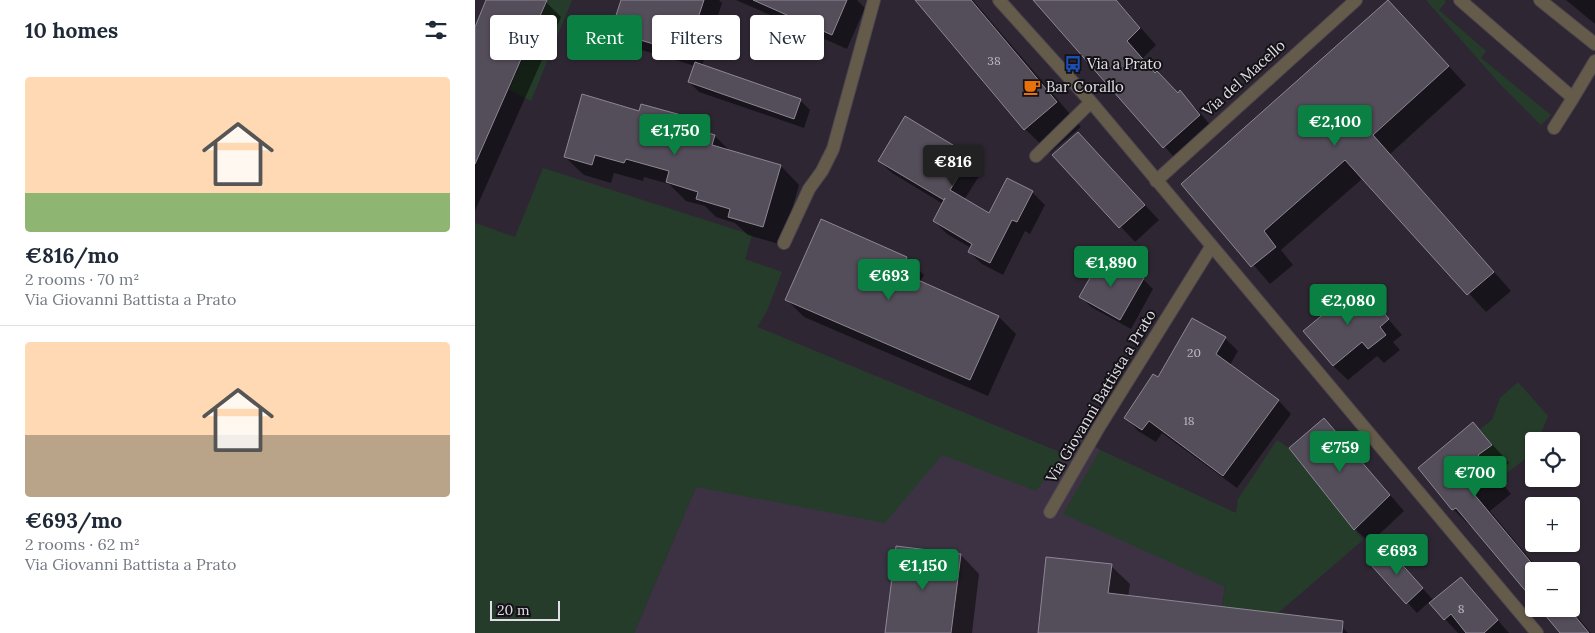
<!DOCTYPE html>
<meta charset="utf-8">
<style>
:root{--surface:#fff;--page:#f2f2f3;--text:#1f2937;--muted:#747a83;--line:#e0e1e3;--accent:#0b8043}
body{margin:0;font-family:Lora,serif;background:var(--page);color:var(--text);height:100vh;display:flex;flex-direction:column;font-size:19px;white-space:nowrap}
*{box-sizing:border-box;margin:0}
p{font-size:16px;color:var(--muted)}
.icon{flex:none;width:28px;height:28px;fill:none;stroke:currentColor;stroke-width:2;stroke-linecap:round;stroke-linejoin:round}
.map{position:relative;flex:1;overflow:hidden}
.drawer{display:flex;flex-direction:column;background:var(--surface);width:475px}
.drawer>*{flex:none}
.banner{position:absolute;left:15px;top:15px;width:475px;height:45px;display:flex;gap:10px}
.fabs{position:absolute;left:1050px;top:432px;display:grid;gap:10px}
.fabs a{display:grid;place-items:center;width:55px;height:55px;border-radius:5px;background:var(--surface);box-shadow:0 1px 4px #0004;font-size:25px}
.scale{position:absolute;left:15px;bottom:12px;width:70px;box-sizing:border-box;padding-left:5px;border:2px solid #e2dee5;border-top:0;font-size:14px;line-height:18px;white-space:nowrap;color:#e2dee5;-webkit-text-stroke:4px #141217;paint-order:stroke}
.price{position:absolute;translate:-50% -42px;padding:0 11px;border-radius:5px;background:var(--accent);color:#fff;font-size:16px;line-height:32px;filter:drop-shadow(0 1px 2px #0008)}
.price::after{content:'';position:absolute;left:50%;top:30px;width:15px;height:11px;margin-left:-8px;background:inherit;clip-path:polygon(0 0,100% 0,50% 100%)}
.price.on{background:#222;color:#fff}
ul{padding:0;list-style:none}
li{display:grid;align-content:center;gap:10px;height:265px;padding:0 25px}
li+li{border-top:1px solid var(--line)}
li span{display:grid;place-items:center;height:155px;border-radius:5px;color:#555}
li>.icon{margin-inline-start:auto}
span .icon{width:90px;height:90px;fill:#fffc;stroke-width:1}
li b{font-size:21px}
h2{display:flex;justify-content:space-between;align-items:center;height:60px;padding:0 25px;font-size:21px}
.pill{padding:0 18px;border-radius:5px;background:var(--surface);box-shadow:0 1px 4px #0004;font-size:18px;line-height:45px}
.pill.on{background:var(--accent);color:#fff}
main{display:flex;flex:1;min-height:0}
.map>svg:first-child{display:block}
.built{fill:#3c3243}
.green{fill:#263c2a}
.shadow{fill:#0007}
.building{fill:#544d5a;stroke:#8e8694}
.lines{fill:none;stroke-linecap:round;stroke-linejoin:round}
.minor-casing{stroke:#4b444f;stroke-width:14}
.minor{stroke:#655b4a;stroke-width:12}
.labels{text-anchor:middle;stroke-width:4;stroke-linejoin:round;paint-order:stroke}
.number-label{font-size:12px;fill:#bebac2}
.poi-label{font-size:15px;fill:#e2dee5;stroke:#141217;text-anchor:start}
.street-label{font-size:15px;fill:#e2dee5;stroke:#141217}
</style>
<main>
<section class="drawer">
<h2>10 homes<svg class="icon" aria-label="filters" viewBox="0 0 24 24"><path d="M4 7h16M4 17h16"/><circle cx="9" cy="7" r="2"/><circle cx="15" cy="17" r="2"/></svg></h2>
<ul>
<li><span style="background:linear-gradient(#ffd9b3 75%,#8fb573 0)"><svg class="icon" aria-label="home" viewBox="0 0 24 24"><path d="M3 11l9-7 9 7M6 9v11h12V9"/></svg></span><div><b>€816/mo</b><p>2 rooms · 70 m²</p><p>Via Giovanni Battista a Prato</p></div></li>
<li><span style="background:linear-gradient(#ffd9b3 60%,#b9a48a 0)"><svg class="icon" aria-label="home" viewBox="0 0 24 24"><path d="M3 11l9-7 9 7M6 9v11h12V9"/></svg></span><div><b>€693/mo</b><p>2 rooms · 62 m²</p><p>Via Giovanni Battista a Prato</p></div></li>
</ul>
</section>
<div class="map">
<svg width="1120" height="633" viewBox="0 0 1120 633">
<rect width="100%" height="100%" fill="#2e2733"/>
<path class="built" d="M282,327L589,454L606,436L625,450L761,514L747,606L863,621L861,633H159L221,487Z"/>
<path class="green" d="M68,0H97L56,101L34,90L72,2Z
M951,0H969L971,2L964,10L1011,51L1006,58L1076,115L1066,125L1025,84Z
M68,168L277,235L270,259L307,272L292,311L282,327L589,454L561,491L467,455L410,523L221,487L159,633H0V223L40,237Z
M1043,382L1073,416L1063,441H1059V452L1023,480L1003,455L1017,445L1005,429L1017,420L1025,398Z
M802,440L814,448L888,540L803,613L747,607L750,587L588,514L625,450L761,513L763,499Z"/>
<path class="shadow" d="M12,0H65L71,2L86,17L0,211V28Z
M147,0H244L247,3L227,66L325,100L335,110L329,128L224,92L214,82L220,66L153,46L138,31Z
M261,0H382L390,8L372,49Z
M441,0H498L606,127L575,153L550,129Z
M560,0H641L681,45L668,58L681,74L722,109L741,132L705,164Z
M1091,0H1120V24Z
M914,1L991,85L915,154L1036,291L1011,312L888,178L806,250L818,265L795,284L708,184Z
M165,112L205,116L219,129L240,136L256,152L306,166L324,185L307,245L273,235L260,223L241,217L230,206L211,201L194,184L169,177L168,181L139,173L136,183L109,175L90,157Z
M617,148L684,220L660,242L579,155Z
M495,157L508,170L489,200L514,214L557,192L570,205L555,234L550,231L528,275L507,264L494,252L496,248L472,234L459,221L468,204L417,173L404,161Z
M431,258L449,275L445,282L524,317L541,334L513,396L329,317L312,300Z
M668,279L678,289L656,329L616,307L606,297Z
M885,286L927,335L918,342L925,350L909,363L902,356L873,380L858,366Z
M750,338L763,351L755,365L804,401L816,414L762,488L687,433L681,442L663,431L651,418L683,379Z
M849,419L929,511L895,543L880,529Z
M998,423L1034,463L1019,473L1036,494L1015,511L1065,571H1059L997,525L996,527L978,509Z
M486,555L504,574L497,633H411Z
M923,561L959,601L986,578L1034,633H983L954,602L942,613L898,565Z
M636,566L655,584L653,597L862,622L873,633H564Z
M1068,609H1096L1116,633H1088Z"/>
<path class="building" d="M11,0H72L0,164V27Z
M146,0H229L211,54L136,31Z
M278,0H372L357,35Z
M440,0H496L582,102L549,130Z
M558,0H641L665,28L652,41L680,73L682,71L703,93L705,90L725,115L688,148Z
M913,0L974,66L898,135L1019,272L992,295L870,160L789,231L801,247L776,267L706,184Z
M220,62L326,99L319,119L213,82Z
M107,94L164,111L166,104L206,115L204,124L240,135L237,145L306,165L288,227L253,217L255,209L221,199L223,192L191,182L194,171L151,159L149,163L120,155L117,165L89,157Z
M430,116L496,156L475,190L514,213L532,178L558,191L542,222L537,220L515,263L493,252L497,244L458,221L470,198L469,200L403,161Z
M603,132L670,205L644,228L577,155Z
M346,219L432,257L425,272L524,316L495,380L310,300Z
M628,255L669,278L645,320L604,297Z
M885,284L914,319L905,327L911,335L893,349L887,342L858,366L828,331Z
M717,318L751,337L741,354L804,400L748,476L674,421L667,430L649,418L678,374L683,377Z
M849,418L915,495L879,530L814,448Z
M998,422L1017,445L1003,455L1019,476L998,493L1059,566V601L981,508L977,510L943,468Z
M421,546L486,554L476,633H410Z
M913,549L948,588L931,604L896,565Z
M571,557L637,564L633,593L868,621L867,633H563Z
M986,577L1023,620L1009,633H991L976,614L969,620L954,603Z
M1065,609H1094L1114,633H1085Z"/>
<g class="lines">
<g class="minor-casing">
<path id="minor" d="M524,0L616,102L1062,633
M985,0L1098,98L1120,61
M1065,0L1120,44
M1079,128L1098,98
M561,156L616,102
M681,181L881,0
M309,243L334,189L347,171L358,149L399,0
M575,512L624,427L736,247"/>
</g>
<use href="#minor" class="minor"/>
</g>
<defs>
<g id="bus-bare" transform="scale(1.35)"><path d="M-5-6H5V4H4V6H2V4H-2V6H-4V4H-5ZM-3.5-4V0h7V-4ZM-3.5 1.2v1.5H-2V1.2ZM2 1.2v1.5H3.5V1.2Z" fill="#1a4fb4" stroke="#141217" stroke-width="2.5" paint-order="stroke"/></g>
<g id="cafe-bare" transform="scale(1.35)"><path d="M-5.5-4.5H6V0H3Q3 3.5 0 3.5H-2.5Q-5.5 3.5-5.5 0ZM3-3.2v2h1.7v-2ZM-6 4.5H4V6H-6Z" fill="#e8710a" stroke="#141217" stroke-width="2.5" paint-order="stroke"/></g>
</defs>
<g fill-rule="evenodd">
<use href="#bus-bare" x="598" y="64"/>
<use href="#cafe-bare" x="557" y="87"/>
</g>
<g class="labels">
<g class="number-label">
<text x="519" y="65">38</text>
<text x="719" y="357">20</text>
<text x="714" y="425">18</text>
<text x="986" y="613">8</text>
</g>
<g class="poi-label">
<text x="612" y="69">Via a Prato</text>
<text x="571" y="92">Bar Corallo</text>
</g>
<g class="street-label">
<text transform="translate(769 78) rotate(-42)" y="5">Via del Macello</text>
<text transform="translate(626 396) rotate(-59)" y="5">Via Giovanni Battista a Prato</text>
</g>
</g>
</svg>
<div class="fabs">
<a><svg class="icon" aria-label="locate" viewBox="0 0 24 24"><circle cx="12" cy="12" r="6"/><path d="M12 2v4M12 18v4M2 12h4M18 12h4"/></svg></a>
<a>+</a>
<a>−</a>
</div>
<div class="scale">20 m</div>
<b class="price" style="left:860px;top:147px">€2,100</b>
<b class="price" style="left:200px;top:156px">€1,750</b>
<b class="price on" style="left:478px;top:187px">€816</b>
<b class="price" style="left:636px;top:288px">€1,890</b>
<b class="price" style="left:414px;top:301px">€693</b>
<b class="price" style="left:873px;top:326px">€2,080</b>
<b class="price" style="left:865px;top:473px">€759</b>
<b class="price" style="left:1000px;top:498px">€700</b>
<b class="price" style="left:922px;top:576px">€693</b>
<b class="price" style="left:448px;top:591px">€1,150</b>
<div class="banner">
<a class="pill">Buy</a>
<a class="pill on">Rent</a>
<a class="pill">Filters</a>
<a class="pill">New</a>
</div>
</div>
</main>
